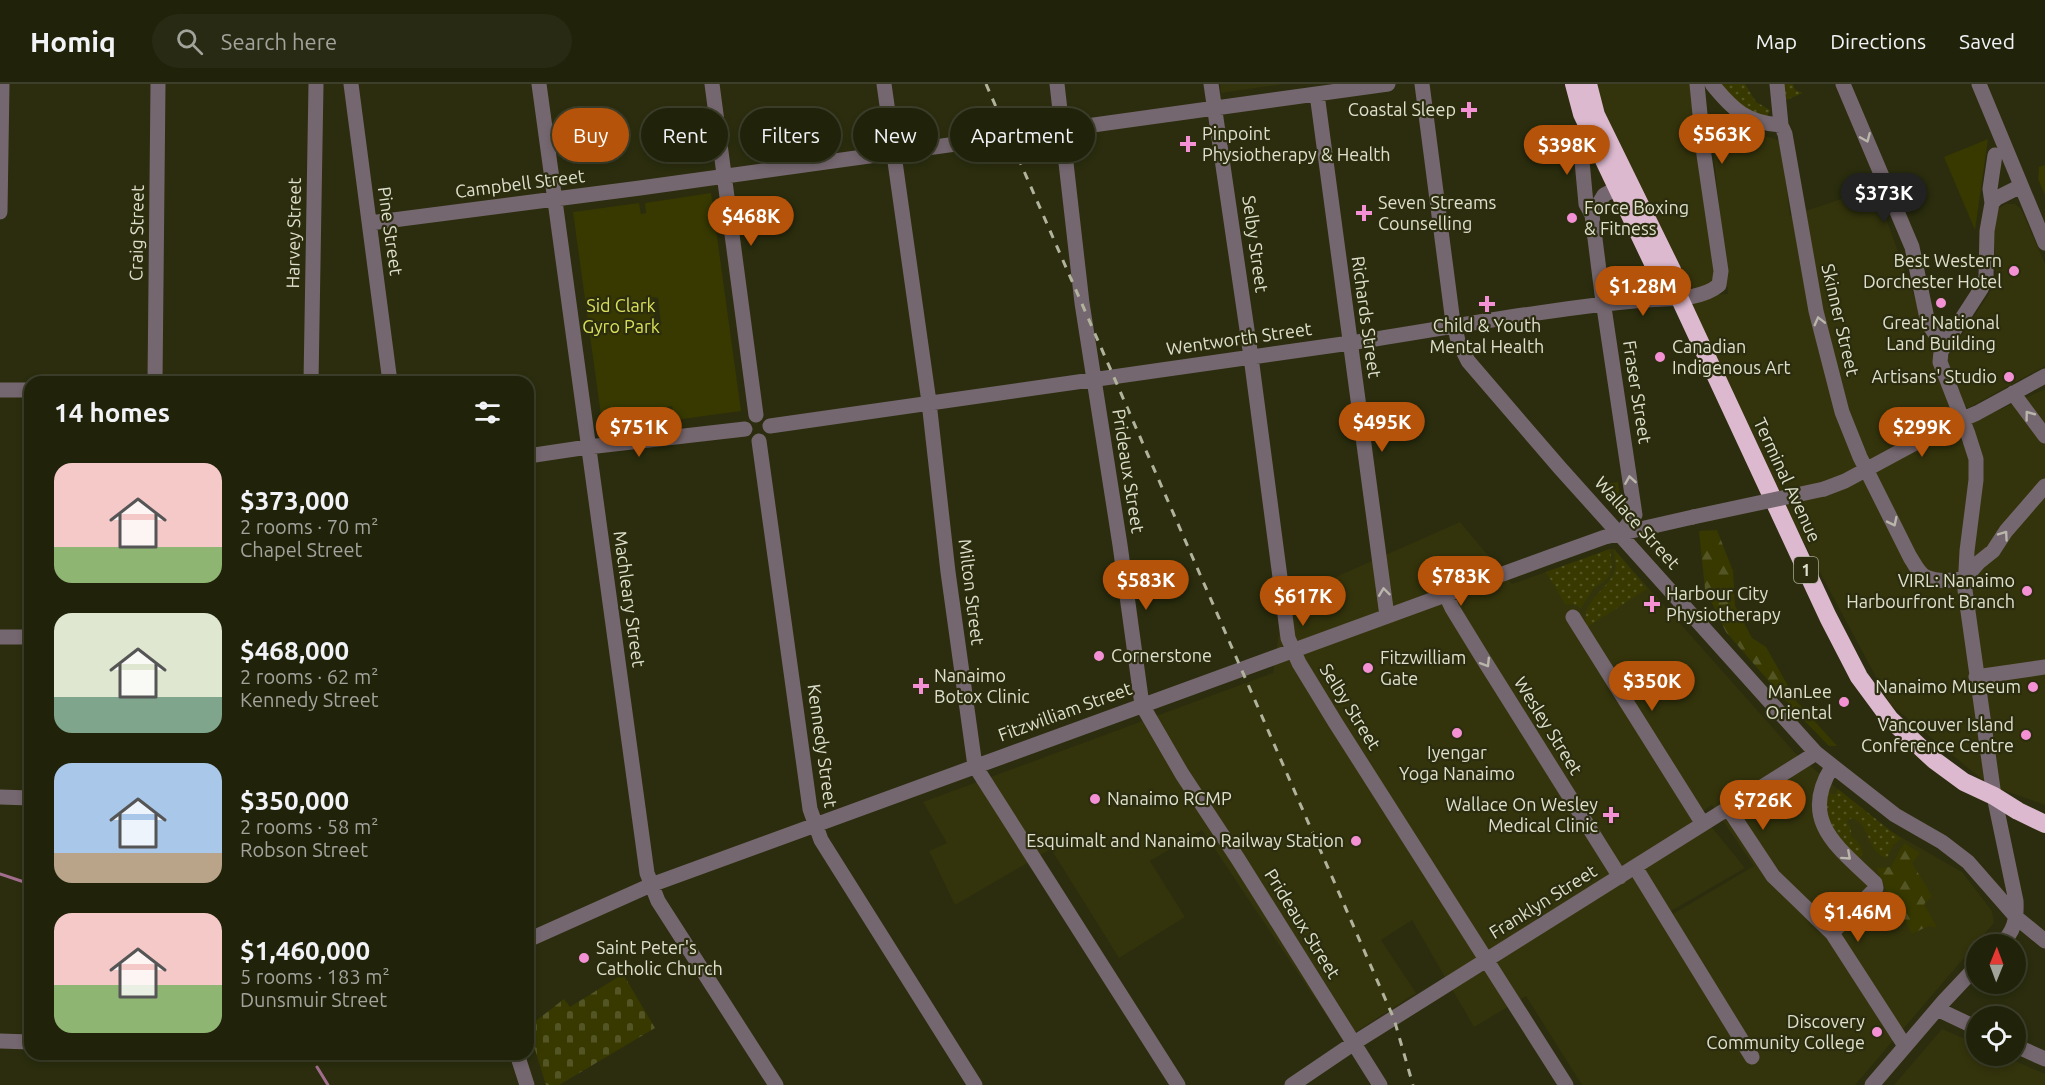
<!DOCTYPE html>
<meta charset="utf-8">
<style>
:root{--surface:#20220a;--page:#282a13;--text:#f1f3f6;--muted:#a2a49c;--line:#3d3f2b;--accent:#b45309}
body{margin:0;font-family:Ubuntu,sans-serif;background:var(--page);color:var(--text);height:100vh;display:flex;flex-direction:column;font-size:22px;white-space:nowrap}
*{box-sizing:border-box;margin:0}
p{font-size:20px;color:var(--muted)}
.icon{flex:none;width:33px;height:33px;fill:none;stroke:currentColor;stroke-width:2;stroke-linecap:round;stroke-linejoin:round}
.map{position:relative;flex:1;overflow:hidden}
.side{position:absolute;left:24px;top:292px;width:510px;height:684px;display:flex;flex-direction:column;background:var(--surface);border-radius:18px;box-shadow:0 3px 9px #0003,0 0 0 2px var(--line)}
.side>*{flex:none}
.guide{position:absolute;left:552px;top:24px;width:570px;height:54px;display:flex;gap:12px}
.needle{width:39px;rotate:1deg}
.fabs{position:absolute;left:1966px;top:850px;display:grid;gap:12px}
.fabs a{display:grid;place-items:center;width:60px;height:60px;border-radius:50%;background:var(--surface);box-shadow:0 3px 9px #0003,0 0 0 2px var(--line);font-size:30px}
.price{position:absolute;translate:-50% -51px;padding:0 14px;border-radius:21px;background:var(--accent);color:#fff;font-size:20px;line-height:39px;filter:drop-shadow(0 2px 3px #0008)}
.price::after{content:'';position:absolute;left:50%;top:36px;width:18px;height:14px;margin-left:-9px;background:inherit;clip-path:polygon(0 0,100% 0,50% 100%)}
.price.selected{background:#222;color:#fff}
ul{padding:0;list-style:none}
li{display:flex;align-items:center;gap:18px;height:150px;padding:0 30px}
li span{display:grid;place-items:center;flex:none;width:168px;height:120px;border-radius:18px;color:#555}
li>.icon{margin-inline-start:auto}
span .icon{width:72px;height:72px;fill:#fffc;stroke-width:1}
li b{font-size:26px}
h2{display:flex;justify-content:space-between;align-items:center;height:72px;padding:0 30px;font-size:26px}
.tag{padding:0 21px;border-radius:27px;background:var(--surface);box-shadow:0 3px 9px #0003,0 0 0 2px var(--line);font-size:21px;line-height:54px}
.tag.selected{background:var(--accent);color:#fff}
header{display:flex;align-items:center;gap:36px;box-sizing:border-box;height:84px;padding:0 30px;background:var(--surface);border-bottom:2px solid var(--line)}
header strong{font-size:28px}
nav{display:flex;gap:33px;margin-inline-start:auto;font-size:21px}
.search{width:420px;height:54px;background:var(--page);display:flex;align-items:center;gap:15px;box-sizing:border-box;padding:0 21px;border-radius:33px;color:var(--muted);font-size:22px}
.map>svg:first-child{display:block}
.built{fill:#33340c;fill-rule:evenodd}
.grass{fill:url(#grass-dots)}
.forest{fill:url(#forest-firs)}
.cemetery{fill:url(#cemetery-stones)}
.park{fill:#373901;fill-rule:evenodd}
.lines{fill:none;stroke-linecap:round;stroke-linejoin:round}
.stream{stroke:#a36e8e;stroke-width:3}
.minor{stroke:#75676f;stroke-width:15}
.highway{stroke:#dcb9cf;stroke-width:18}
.rail{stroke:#b1b39d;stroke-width:3;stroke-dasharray:8 8;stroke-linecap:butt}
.minor-bridge{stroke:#75676f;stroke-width:15}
.oneway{stroke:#b9b6ac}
.poi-dot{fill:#f491d4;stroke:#2b2d0e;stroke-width:2}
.labels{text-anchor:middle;stroke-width:4.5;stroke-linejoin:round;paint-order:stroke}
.shield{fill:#2b2d0e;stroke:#a8aa94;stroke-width:1.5}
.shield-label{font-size:16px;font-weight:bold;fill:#dee0cd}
.poi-label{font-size:18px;fill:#dee0cd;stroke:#2b2d0e;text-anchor:end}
.street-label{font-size:18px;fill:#dee0cd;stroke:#2b2d0e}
.park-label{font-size:18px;fill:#dae05b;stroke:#2b2d0e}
</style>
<header>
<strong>Homiq</strong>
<div class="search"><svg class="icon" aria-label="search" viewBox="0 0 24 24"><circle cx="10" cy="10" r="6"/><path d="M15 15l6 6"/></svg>Search here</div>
<nav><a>Map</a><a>Directions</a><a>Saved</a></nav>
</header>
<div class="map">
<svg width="2045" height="1001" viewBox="0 0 2045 1001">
<defs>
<pattern id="grass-dots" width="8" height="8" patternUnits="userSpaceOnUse" patternTransform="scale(1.5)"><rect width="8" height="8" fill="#373901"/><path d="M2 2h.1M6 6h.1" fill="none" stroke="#545525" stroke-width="1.8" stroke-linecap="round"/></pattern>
<pattern id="forest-firs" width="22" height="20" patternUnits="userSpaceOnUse" patternTransform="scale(1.5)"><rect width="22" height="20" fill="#373901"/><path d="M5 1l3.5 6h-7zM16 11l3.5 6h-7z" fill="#545525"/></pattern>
<pattern id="cemetery-stones" width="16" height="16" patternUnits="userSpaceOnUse" patternTransform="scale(1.5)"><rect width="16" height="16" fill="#373901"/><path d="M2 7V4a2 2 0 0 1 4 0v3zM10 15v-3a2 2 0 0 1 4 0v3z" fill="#545525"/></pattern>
</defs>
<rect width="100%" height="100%" fill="#2b2d0e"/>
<path class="built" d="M1220,0H1283L1221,9Z
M1588,0H1697L1721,195L1697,212L1728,210L1710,34L1781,57L1790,132L1875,104L1936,273L1955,346L2045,305V721L1989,701L1891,621L1786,425Z
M2006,120H2015L2021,125L2045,180V282L1968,324L1964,321L1949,284L1947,274L1994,202L1996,191L1994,147L1997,129L1999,124Z
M1460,438L1512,500L1610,465H1614L1796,670L1882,742L1962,788L1992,827L1994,839L1855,1001H1582L1526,912L1474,943L1412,836L1381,856L1416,909L1343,956L1202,746L1150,777L1185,833L1119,874L1051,765L955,821L929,767L947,759L923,718L1273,589L1284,516ZM1712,721L1754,782L1673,830L1671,827L1745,784L1700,729Z
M1942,945L1977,960V972H2004L2045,990V1001H1894Z"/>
<path class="grass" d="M1718,0H1745L1756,18L1770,26L1768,31L1765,35L1754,33Z
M1782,0H1793L1795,6L1803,9L1784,17Z
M1610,465L1612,483L1608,494L1593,505L1581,524L1573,520L1566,521L1546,488Z
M1614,465L1647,505L1587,543C1579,519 1605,508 1614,489C1617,482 1614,473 1614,465Z
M1828,702L1831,710H1836L1838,705L1901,755L1893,761L1887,774C1867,770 1871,740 1852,734L1846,737L1851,744V752C1857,757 1863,762 1862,771L1857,776L1825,734Z"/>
<path class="forest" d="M1717,446L1733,487L1735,522L1752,554L1766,563L1797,618L1837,662H1829L1794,626L1726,548L1705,505L1699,447Z
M1904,759L1920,769L1912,779L1932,812L1924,820L1937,844L1928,842L1912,850L1904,835V828L1886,806L1877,784L1891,783Z"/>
<path class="cemetery" d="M623,890L655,944L559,1001H546L528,943L564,915L570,923Z"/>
<path class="park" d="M1988,55L1975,146L1944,73Z
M2045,81V111L2038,95L2039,83Z
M711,109L741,327L675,336L672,322L667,323L669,337L603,346L573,128L639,119L641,130L646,129L645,119ZM652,213L658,214L661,241H656Z
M1618,398L1622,429L1597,401Z"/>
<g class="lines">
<path class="stream" d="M0,790L30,800
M317,983L328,1001"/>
<path class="minor" d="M351,0L390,298
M539,0L647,789L658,817L776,1001
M712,0L756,331
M884,0L929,318L948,488L975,682L1178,1001
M1057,0L1082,219L1120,461L1142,621L1182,690L1238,775L1380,1001
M1211,0L1251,273L1288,554L1299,579L1335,638L1566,1001
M1422,0L1452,231L1458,257L1468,277L1560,384L1816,669L1895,731L1942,758L1968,778L2017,834L2045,857
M1712,0C1733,26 1747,39 1781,41
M1777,0L1781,41L1785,50L1816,227L1842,328L1860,373L1910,473C1914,479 1919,490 1926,493C1937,498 1953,497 1965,494
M1843,0L1912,163L1928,239L1936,251L1946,259
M1979,0L2045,159
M1317,10L1387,532
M1592,52L1582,77L1586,120L1592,131L1602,210L1635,431L1621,449
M1995,71L1990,105L1992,119L1987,147L1986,193L1981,205L1946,259L1941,268L1940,278L1968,350L1976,375V396L1967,467L1965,506L1994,712L2016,817C2017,836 2014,848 2000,861
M1992,119L1997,114L2021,102
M0,128L2,0
M1592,131L1604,111L1617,104
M370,139L640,104L1388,0
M155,298L158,0
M311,298L316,0
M0,306H30
M2013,309L2045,352
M770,342L1350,259C1448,244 1545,225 1644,216C1667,214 1700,217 1719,201L1721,187L1704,71L1697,0
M759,357L810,725L821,756L975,1001
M528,372L588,363L745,345
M1824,405L1845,397L1947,342L1977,329L2045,292
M1965,494L1978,479L1993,467L2006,447L2045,402
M1446,511L1452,524L1482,573L1620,793
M1573,533L1703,740
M0,553H30
M1976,593L2045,583
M0,713L30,714
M1728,724L1773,792L1832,849L1905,962
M1635,783L1752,973
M1832,849L1876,804L1875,799C1839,764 1798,737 1832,683
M528,856L651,801L1552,472L1605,453L1693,433
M1937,925L1977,944
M0,957L30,958
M2016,962L2045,975
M517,970L527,1001
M1292,1001L1354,959L1816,669
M1872,1001L1944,917L1977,882"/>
<path class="highway" d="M1574,0L1582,30L1659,192L1678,212
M1588,0L1596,31L1672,186L1679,213L1828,533L1859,593L1890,635L1934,676L1964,698L1994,712L2018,727L2045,740"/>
<path class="rail" d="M986,0L1394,935L1413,1001"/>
<path class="minor-bridge" d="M1693,433L1824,405"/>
</g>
<defs><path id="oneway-chevron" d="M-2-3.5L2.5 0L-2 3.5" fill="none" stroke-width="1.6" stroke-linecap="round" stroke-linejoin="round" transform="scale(1.5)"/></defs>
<g class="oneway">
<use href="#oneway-chevron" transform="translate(1866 54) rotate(67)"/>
<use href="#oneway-chevron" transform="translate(1819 237) rotate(-104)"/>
<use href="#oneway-chevron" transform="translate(2029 331) rotate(-127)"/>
<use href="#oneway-chevron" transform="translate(1630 396) rotate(-99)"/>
<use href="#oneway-chevron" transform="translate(1893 438) rotate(64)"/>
<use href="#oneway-chevron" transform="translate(2004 451) rotate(-55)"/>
<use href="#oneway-chevron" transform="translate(1384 508) rotate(-97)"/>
<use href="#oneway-chevron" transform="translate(1486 579) rotate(58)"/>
<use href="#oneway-chevron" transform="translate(1847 772) rotate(42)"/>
</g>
<g class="poi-dot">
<path d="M1466 17h6v6h6v6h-6v6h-6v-6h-6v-6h6z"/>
<path d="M1185 51h6v6h6v6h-6v6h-6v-6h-6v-6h6z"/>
<path d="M1361 120h6v6h6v6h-6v6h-6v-6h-6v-6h6z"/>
<circle cx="1572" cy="134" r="6"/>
<circle cx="2014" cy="187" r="6"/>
<circle cx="1941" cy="219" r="6"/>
<path d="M1484 211h6v6h6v6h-6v6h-6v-6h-6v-6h6z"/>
<circle cx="1660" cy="273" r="6"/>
<circle cx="2009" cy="293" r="6"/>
<circle cx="2027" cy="507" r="6"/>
<path d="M1649 511h6v6h6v6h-6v6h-6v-6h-6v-6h6z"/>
<circle cx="1099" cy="572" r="6"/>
<circle cx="1368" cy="584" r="6"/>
<path d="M918 593h6v6h6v6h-6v6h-6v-6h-6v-6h6z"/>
<circle cx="2033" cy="603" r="6"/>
<circle cx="1844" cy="618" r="6"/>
<circle cx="1457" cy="649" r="6"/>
<circle cx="2026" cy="651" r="6"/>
<circle cx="1095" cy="715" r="6"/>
<path d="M1608 722h6v6h6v6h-6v6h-6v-6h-6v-6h6z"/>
<circle cx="1356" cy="757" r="6"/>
<circle cx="584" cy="874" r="6"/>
<circle cx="1877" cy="948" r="6"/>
</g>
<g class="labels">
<rect class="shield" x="1794" y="473" width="24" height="26" rx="4.5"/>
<g class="shield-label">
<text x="1806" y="492">1</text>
</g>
<g class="poi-label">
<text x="1456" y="32">Coastal Sleep</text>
<text x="1202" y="56" text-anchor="start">Pinpoint<tspan x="1202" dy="21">Physiotherapy &amp; Health</tspan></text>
<text x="1378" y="125" text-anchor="start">Seven Streams<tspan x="1378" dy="21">Counselling</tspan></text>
<text x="1584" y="130" text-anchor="start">Force Boxing<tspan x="1584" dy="21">&amp; Fitness</tspan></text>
<text x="2002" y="183">Best Western<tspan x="2002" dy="21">Dorchester Hotel</tspan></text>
<text x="1941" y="245" text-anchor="middle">Great National<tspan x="1941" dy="21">Land Building</tspan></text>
<text x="1487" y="248" text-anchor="middle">Child &amp; Youth<tspan x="1487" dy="21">Mental Health</tspan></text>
<text x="1672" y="269" text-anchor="start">Canadian<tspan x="1672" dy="21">Indigenous Art</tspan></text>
<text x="1997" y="299">Artisans' Studio</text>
<text x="2015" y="503">VIRL: Nanaimo<tspan x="2015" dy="21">Harbourfront Branch</tspan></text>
<text x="1666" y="516" text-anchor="start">Harbour City<tspan x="1666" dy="21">Physiotherapy</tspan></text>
<text x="1111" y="578" text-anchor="start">Cornerstone</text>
<text x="1380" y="580" text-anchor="start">Fitzwilliam<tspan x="1380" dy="21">Gate</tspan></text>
<text x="934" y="598" text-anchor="start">Nanaimo<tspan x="934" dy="21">Botox Clinic</tspan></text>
<text x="2021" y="609">Nanaimo Museum</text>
<text x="1832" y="614">ManLee<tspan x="1832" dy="21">Oriental</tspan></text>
<text x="2014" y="647">Vancouver Island<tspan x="2014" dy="21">Conference Centre</tspan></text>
<text x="1457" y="675" text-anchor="middle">Iyengar<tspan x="1457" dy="21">Yoga Nanaimo</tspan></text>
<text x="1107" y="721" text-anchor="start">Nanaimo RCMP</text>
<text x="1598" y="727">Wallace On Wesley<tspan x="1598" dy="21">Medical Clinic</tspan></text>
<text x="1344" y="763">Esquimalt and Nanaimo Railway Station</text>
<text x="596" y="870" text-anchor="start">Saint Peter's<tspan x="596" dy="21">Catholic Church</tspan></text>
<text x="1865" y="944">Discovery<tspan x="1865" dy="21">Community College</tspan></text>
</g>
<g class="street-label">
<text transform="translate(520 100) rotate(-7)" y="6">Campbell Street</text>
<text transform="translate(390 147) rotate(82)" y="6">Pine Street</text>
<text transform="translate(137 149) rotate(-89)" y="6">Craig Street</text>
<text transform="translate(294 149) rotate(-89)" y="6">Harvey Street</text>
<text transform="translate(1255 160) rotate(82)" y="6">Selby Street</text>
<text transform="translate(1366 233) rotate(82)" y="6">Richards Street</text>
<text transform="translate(1840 236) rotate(77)" y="6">Skinner Street</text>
<text transform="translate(1239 255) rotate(-8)" y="6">Wentworth Street</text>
<text transform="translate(1637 308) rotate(81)" y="6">Fraser Street</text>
<text transform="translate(1128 387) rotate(81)" y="6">Prideaux Street</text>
<text transform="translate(1787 396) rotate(65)" y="6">Terminal Avenue</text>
<text transform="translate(1637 439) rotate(48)" y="6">Wallace Street</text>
<text transform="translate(971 508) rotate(83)" y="6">Milton Street</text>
<text transform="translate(629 515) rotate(82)" y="6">Machleary Street</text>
<text transform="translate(1350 623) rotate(58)" y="6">Selby Street</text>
<text transform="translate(1065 628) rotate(-20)" y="6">Fitzwilliam Street</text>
<text transform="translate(1548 642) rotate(58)" y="6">Wesley Street</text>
<text transform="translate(822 662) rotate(82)" y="6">Kennedy Street</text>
<text transform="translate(1543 818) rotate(-32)" y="6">Franklyn Street</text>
<text transform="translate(1302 840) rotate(58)" y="6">Prideaux Street</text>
</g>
<g class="park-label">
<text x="621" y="228">Sid Clark<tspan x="621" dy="21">Gyro Park</tspan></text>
</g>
</g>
</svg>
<div class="fabs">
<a><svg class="needle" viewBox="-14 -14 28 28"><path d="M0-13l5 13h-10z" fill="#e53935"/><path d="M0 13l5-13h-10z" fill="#a2a49c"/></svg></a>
<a><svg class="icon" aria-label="locate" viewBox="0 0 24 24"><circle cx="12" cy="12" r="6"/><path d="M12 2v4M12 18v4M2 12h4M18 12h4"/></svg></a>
</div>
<b class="price" style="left:1722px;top:81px">$563K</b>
<b class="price" style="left:1567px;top:92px">$398K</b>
<b class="price selected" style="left:1884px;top:140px">$373K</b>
<b class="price" style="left:751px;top:163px">$468K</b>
<b class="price" style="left:1643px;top:233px">$1.28M</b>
<b class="price" style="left:1382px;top:369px">$495K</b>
<b class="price" style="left:639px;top:374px">$751K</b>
<b class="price" style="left:1922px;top:374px">$299K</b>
<b class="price" style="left:1461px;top:523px">$783K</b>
<b class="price" style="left:1146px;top:527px">$583K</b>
<b class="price" style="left:1303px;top:543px">$617K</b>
<b class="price" style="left:1652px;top:628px">$350K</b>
<b class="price" style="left:1763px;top:747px">$726K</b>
<b class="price" style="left:1858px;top:859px">$1.46M</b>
<div class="guide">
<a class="tag selected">Buy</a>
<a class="tag">Rent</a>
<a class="tag">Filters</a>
<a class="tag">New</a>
<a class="tag">Apartment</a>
</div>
<section class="side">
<h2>14 homes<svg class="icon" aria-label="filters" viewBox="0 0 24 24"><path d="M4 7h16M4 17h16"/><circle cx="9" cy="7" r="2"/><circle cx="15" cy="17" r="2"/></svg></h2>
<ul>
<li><span style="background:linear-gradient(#f6c9c9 70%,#8fb573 0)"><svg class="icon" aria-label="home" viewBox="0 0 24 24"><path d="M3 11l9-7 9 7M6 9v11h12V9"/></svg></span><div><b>$373,000</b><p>2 rooms · 70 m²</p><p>Chapel Street</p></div></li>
<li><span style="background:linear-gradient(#dfe7d0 70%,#7fa58c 0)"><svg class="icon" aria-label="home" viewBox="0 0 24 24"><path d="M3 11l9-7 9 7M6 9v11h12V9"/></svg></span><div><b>$468,000</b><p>2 rooms · 62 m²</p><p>Kennedy Street</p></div></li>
<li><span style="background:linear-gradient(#a9c7e8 75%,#b9a48a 0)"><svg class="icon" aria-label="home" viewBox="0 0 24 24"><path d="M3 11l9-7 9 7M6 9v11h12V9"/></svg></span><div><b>$350,000</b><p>2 rooms · 58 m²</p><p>Robson Street</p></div></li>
<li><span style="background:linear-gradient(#f6c9c9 60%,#8fb573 0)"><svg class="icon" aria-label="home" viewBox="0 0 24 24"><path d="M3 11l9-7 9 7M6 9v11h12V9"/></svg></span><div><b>$1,460,000</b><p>5 rooms · 183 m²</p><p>Dunsmuir Street</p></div></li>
</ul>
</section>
</div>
